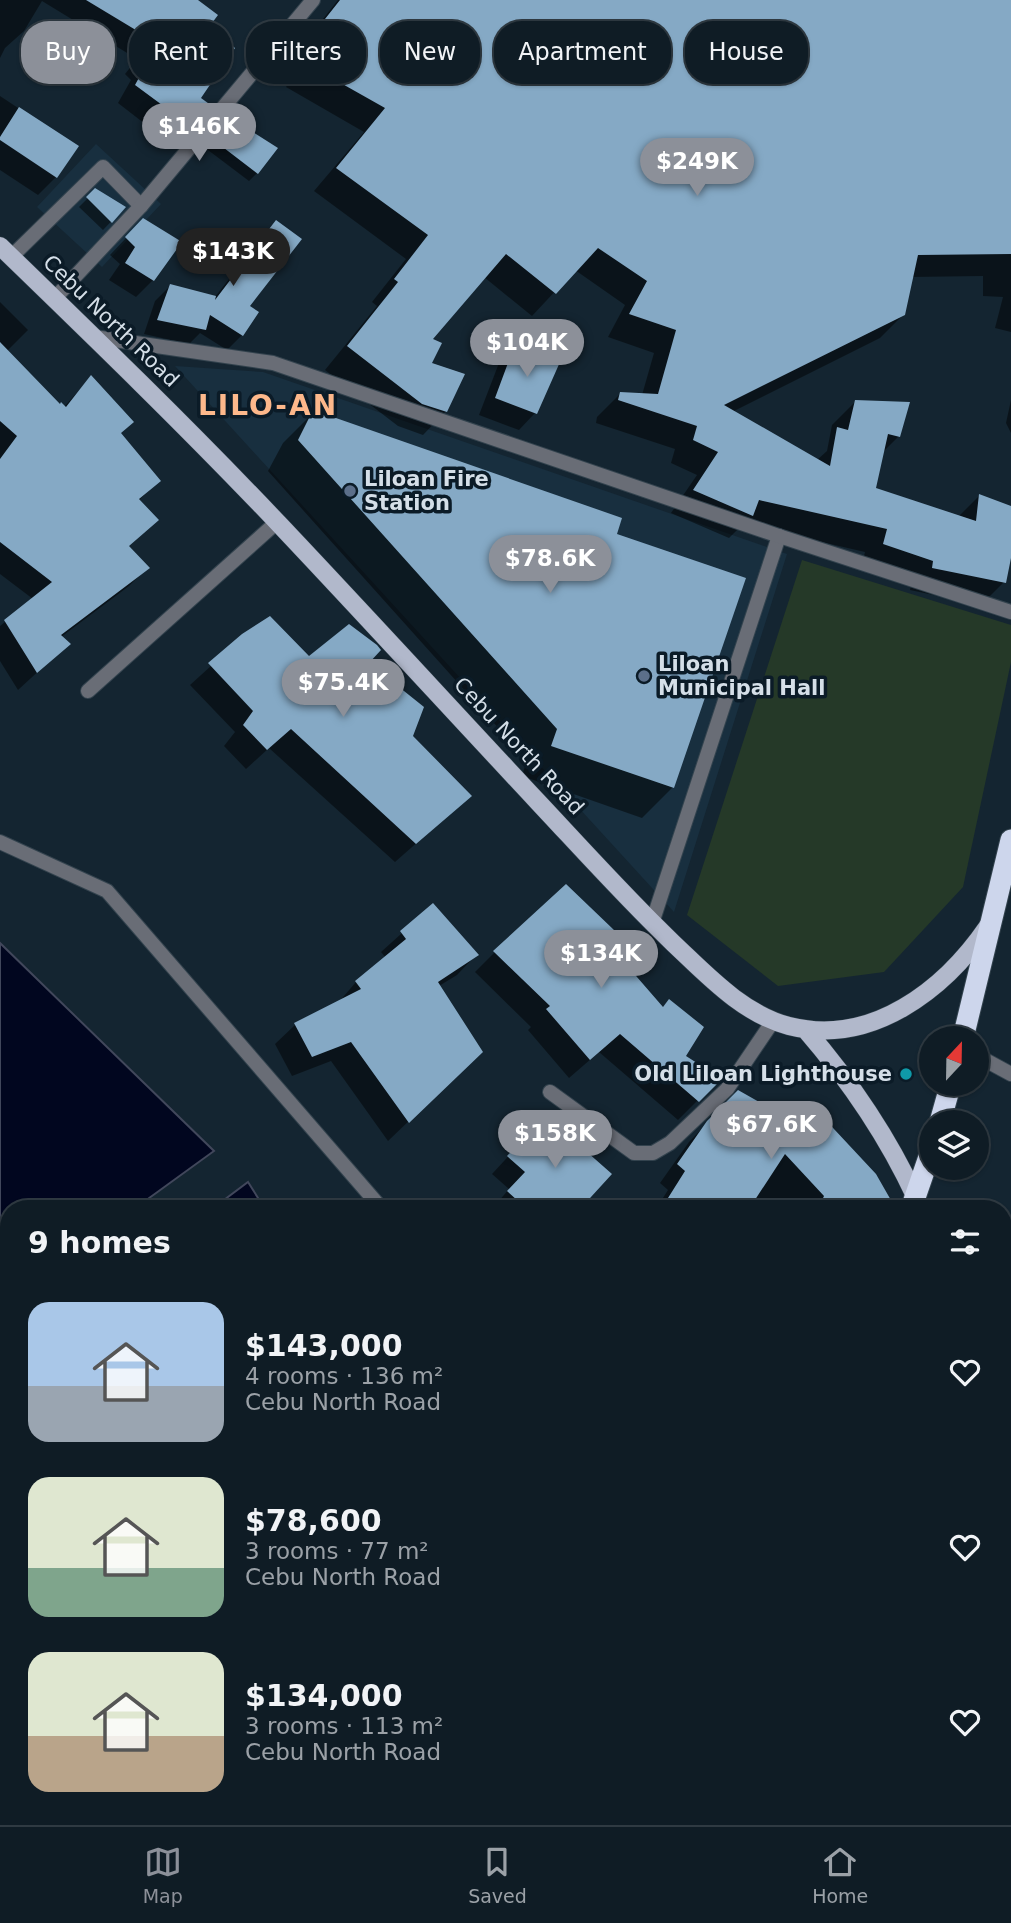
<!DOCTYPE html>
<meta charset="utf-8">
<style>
:root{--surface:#0f1c25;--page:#18252d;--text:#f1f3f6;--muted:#9ba1a7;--line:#2f3a42;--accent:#8c9099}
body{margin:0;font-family:"DejaVu Sans",sans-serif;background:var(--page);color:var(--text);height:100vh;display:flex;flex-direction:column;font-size:26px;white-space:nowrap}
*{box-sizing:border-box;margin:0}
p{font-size:23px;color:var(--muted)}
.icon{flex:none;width:38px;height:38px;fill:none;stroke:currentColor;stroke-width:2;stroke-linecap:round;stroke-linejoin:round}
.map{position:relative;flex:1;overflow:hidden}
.details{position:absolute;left:0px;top:1200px;width:1012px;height:625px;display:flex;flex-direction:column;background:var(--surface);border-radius:28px 28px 0 0;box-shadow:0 2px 5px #0004,0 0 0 2px var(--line)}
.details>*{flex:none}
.guide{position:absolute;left:21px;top:21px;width:970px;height:63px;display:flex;gap:14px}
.needle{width:46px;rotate:22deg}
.buttons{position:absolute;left:919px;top:1026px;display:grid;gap:14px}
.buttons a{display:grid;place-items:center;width:70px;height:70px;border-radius:50%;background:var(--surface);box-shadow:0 2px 5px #0004,0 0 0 2px var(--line);font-size:35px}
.price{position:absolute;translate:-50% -60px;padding:0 16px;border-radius:24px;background:var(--accent);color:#fff;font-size:23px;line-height:46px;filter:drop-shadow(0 2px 4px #0008)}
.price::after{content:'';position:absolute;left:50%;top:42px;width:21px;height:16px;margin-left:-10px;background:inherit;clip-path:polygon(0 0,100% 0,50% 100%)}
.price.current{background:#222;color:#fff}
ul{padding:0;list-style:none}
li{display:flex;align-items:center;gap:21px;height:175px;padding:0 28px}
li span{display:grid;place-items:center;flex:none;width:196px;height:140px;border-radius:21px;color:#555}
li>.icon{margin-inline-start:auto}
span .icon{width:84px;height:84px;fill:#fffc;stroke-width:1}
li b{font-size:30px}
h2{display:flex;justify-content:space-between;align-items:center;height:84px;padding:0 28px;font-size:30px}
.tag{padding:0 24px;border-radius:28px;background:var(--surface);box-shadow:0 2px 5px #0004,0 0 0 2px var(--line);font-size:24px;line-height:63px}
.tag.current{background:var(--accent);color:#fff}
.tabs{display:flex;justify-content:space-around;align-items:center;height:98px;border-top:2px solid var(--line);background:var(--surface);font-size:19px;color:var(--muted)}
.tabs a{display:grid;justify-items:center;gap:4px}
.tabs .current{color:var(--accent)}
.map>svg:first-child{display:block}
.built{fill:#182f3f}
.green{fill:#253928}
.water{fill:#01061f;stroke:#41475b;stroke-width:2}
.shadow{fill:#0007}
.building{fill:#85a9c5}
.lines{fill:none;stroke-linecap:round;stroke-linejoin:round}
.lane-casing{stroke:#33434e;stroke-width:16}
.street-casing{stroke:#33434e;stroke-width:16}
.primary-casing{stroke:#33434e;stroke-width:19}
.highway-casing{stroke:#33434e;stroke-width:23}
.lane{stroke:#696d76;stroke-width:14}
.street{stroke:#696d76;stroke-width:14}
.primary{stroke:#b1b8cb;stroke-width:18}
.highway{stroke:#cdd6ec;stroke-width:21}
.service-dot{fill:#5c6f8a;stroke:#0b1b27;stroke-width:2.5}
.culture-dot{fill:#0f9aa8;stroke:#0b1b27;stroke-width:2.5}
.labels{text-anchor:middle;stroke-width:7;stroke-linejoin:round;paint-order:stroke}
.street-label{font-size:21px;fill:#d5dfe8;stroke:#0b1b27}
.poi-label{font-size:21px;font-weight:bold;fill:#d5dfe8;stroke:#0b1b27;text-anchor:start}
.district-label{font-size:28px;font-weight:bold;letter-spacing:2px;fill:#fdb88b;stroke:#0b1b27}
</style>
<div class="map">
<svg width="1011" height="1825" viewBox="0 0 1011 1825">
<rect width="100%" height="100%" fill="#142531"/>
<path class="built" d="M96,144L161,204L102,267L37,207Z
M175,366L263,372L787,554L674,912Z
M1011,1446V1825H760L759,1817L1003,1816V1465Z"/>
<path class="green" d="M802,560L1011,625V662L963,887L884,972L778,986L687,915Z"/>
<path class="water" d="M0,943L214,1151L134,1209H9V1301L0,1307Z
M248,1182L265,1209H212Z
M0,1379L9,1390V1683L0,1689Z"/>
<path class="shadow" d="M0,0H195L206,27L194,125L176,143L164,134H158L118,103L131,80L125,74L137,59L42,1L24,31L5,48L0,58Z
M338,0H1011V332L995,328L1003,297L983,296V276L911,277L904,314L880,338L732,412L817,460L827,451L832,425L855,402L899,436L882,453L874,489L958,517L979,496L1011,508V550L1004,582L981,605L910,590L911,584L861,567L865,552L743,524L729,538L671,513L697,475L671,463L675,449L596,423L597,417L620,394L642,395L654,353L608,337L625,305L575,270L532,316L484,277L430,340V364L446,411L423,435L398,426L325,370L377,306L372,302L406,259L314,191L364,132L286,87L312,49L304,43Z
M0,96L77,147L56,177L38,195L0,170Z
M221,127L257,173L249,181L204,147Z
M96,190L124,208L103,230L79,207Z
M143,220L153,280L136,297L109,280L120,264L110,255Z
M277,222L248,307L242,335L227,350L200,333L189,344L144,334L155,301L170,286L215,297L262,237Z
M0,302L28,330L7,351L60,406L64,407L91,377L119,434L159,481L138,501L128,547L147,568L129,586L61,637L68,644L18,690L0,661V626L33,599L0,574Z
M515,346L535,413L519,430L479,415L499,363Z
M1011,400V433L1006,423Z
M314,412L615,535L673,787L642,818L522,776L527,760L268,471L283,443Z
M244,636L309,658L367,664L411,737L470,796L395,862L269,748L246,769L224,746L235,732L190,685Z
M432,906L476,955L457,975L439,986L461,1071L388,1141L331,1061L292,1076L275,1044L295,1025L338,1003L356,982L386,958L381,952Z
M602,939L662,1008L669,1001L684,1056L719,1079L678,1120L599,1052L569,1078L528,1030L531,1027L475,972L495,952Z
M738,1092L807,1131L820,1117L892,1206L890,1209H656L668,1190L660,1183L689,1142Z
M529,1134L609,1174L578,1209H492L509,1189L492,1174Z
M1003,1585L1011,1589V1615L1003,1634Z
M1003,1771L1011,1774V1825H915L918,1816H1003Z
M9,1790V1816H425L431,1825H0V1793Z
M592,1816H681L683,1825H576L581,1820Z
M723,1816H858L855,1825H723Z"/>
<path class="building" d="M86,0H198L218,15L209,27L235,48L201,98L212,106L195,126L183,116H177L135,85L148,61L142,55L154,41Z
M340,0H1011V254L918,255L905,315L724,405L830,466L837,427L848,430L855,400L910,402L900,437L888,434L876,488L976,521L979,494L1011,506V558L1006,583L932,568L933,561L883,544L887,529L759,500L753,516L693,490L718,452L693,440L697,426L618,400L620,392L658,394L676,330L629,314L647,281L598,248L556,294L506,254L433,339L442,343L432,363L465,374L447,412L422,404L347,346L398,282L394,279L428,235L336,168L385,108L307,64L333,25L325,19Z
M19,107L79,146L57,178L0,140V137Z
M228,116L278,148L258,174L211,138Z
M95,188L126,207L112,223L86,197Z
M143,218L182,242L154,281L125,263L135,247L125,237Z
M276,220L302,239L250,306L259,312L243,336L210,315L206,330L157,320L170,284L216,296L215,300Z
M0,342L60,404L61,402L66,407L91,375L134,422L121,433L161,481L139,499L159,520L129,546L150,568L61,635L71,644L37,673L4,620L52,582L0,542V459L17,436L0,421Z
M515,344L560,362L537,414L495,398Z
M313,410L622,518L617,534L746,578L674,788L551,746L557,729L298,440Z
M270,616L309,656L349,624L377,645L381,650L369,663L424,707L413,736L472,796L416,844L291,729L267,750L243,725L253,711L208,663L242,634Z
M566,884L614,930L604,939L663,1007L669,999L704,1027L686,1056L722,1079L699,1102L620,1034L590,1060L546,1009L550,1006L493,951Z
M433,903L479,955L438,982L483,1052L409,1123L351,1042L312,1057L294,1023L361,989L355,981L406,939L400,931Z
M738,1090L810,1131L820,1114L876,1174L896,1209H818L824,1196L785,1154L749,1209H686L668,1198L685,1171L677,1164L707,1121Z
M545,1115L612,1174L580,1209H527L507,1191L525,1172L507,1156Z"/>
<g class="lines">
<g class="lane-casing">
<path id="lane" d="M11,257L103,167L141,206
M88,691L277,522
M0,842L107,891L382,1209
M652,923L779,536
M976,1055L1011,1074
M550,1092L634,1153H653L670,1143L727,1089L773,1021
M1003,1756L1011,1759
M0,1770L9,1764"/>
</g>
<g class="street-casing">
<path id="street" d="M54,299L141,206L313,0
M94,337L273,363L779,536L1011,612
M1003,1372L1011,1378"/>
</g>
<g class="primary-casing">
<path id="primary" d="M0,246C94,337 189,429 279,524C366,616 452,710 538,802C583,850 627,899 674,944C708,976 743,1014 789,1026C872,1047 945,989 988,926
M805,1029C850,1081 887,1135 916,1198"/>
</g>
<g class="highway-casing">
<path id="highway" d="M963,1038L1011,840
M940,1122L951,1083
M911,1209L931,1151
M720,1816L721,1825"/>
</g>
<use href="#lane" class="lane"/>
<use href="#street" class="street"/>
<use href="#primary" class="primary"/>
<use href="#highway" class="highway"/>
</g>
<g class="service-dot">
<circle cx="350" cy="491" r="7"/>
<circle cx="644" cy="676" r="7"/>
</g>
<circle class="culture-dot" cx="906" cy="1074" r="7"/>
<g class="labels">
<g class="street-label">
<text transform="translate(111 321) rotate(44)" y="7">Cebu North Road</text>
<text transform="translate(519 746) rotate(47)" y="7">Cebu North Road</text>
</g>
<g class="poi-label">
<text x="364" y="486">Liloan Fire<tspan x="364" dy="24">Station</tspan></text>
<text x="658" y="671">Liloan<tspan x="658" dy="24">Municipal Hall</tspan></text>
<text x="892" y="1081" text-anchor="end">Old Liloan Lighthouse</text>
</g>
<g class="district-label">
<text x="268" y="415">LILO-AN</text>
</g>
</g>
</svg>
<div class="buttons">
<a><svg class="needle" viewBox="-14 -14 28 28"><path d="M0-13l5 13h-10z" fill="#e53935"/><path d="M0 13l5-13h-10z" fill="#9ba1a7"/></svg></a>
<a><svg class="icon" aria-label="layers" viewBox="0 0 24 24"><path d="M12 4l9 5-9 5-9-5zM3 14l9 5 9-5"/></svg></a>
</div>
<b class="price" style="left:199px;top:163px">$146K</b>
<b class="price" style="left:697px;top:198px">$249K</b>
<b class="price current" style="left:233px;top:288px">$143K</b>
<b class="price" style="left:527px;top:379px">$104K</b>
<b class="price" style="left:550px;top:595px">$78.6K</b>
<b class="price" style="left:343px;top:719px">$75.4K</b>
<b class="price" style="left:601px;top:990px">$134K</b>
<b class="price" style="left:771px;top:1161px">$67.6K</b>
<b class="price" style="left:555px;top:1170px">$158K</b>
<div class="guide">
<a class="tag current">Buy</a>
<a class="tag">Rent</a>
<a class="tag">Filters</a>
<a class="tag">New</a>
<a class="tag">Apartment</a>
<a class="tag">House</a>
</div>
<section class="details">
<h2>9 homes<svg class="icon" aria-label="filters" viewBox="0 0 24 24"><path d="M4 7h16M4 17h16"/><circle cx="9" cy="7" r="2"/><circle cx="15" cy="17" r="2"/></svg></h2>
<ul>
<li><span style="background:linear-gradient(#a9c7e8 60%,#9aa5b1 0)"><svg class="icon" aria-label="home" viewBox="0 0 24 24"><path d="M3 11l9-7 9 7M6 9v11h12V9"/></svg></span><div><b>$143,000</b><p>4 rooms · 136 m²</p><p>Cebu North Road</p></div><svg class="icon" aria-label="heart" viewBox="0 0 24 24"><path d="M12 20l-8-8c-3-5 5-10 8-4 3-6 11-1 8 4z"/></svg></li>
<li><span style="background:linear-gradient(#dfe7d0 65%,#7fa58c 0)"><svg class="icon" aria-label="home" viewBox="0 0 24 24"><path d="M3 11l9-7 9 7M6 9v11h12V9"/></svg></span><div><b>$78,600</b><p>3 rooms · 77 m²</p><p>Cebu North Road</p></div><svg class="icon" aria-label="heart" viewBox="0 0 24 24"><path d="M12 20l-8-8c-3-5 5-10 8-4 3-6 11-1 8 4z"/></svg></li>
<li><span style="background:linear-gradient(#dfe7d0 60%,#b9a48a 0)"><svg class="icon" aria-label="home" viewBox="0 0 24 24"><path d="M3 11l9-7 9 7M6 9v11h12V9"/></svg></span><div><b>$134,000</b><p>3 rooms · 113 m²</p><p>Cebu North Road</p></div><svg class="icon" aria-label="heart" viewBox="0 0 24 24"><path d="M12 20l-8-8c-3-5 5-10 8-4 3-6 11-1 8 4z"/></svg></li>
</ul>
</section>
</div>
<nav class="tabs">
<a class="current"><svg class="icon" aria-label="map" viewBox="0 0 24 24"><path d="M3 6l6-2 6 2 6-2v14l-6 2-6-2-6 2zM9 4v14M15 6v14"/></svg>Map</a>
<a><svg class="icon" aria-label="saved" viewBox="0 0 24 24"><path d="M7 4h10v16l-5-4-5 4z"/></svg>Saved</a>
<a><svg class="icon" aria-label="home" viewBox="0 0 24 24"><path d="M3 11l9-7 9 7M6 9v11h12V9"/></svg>Home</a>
</nav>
